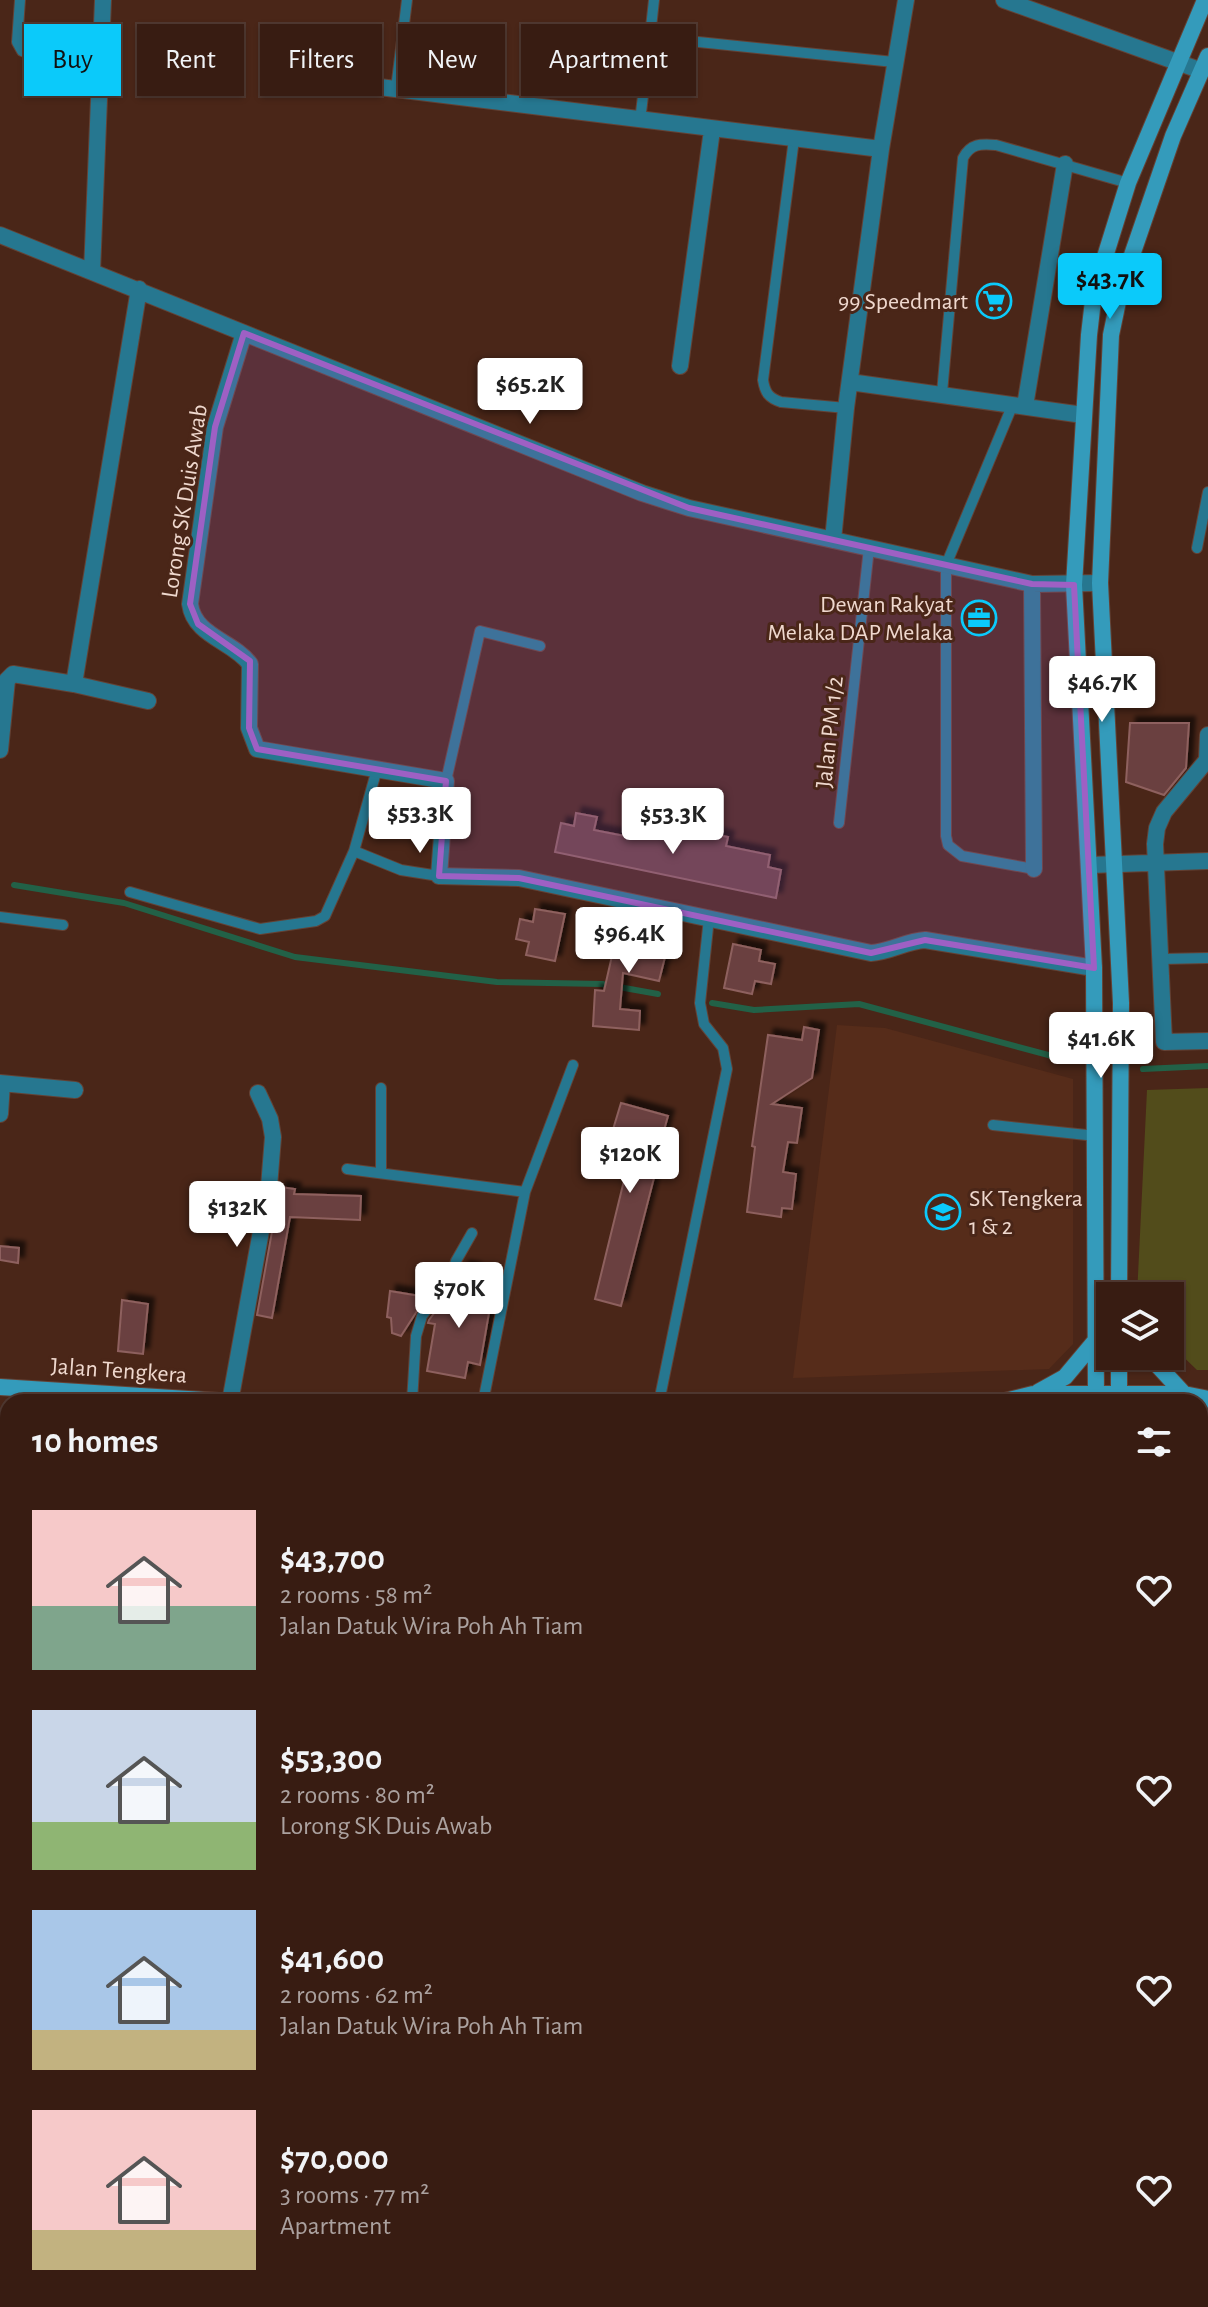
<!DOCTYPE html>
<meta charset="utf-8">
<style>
:root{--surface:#381c12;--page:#3f251b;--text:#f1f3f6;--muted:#aba19f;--line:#523a32;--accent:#0bcafa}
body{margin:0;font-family:"Alegreya Sans",sans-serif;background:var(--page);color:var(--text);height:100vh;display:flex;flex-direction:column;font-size:30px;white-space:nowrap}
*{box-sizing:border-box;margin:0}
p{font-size:26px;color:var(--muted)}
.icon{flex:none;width:44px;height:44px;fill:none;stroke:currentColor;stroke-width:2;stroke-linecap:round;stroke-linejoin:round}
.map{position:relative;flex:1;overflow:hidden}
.drawer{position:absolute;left:0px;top:1394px;width:1208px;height:914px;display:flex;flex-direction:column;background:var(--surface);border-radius:24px 24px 0 0;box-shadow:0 2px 6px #0004,0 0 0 2px var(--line)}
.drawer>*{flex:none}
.hud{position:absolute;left:24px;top:24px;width:800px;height:72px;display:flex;gap:16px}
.fabs{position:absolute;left:1096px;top:1282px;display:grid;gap:16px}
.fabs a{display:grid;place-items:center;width:88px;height:88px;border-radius:0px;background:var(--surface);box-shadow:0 2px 6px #0004,0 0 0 2px var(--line);font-size:40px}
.price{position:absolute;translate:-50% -68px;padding:0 18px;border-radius:8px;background:#fff;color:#222;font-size:26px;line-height:52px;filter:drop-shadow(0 2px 4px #0008)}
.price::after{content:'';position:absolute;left:50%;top:48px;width:24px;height:18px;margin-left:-12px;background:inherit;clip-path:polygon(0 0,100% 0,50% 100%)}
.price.current{background:var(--accent);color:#111}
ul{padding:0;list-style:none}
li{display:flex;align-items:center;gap:24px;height:200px;padding:0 32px}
li span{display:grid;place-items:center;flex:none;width:224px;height:160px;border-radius:0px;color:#555}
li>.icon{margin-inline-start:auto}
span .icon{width:96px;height:96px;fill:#fffc;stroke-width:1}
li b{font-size:34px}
h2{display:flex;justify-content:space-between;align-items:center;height:96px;padding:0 32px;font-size:34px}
.tag{padding:0 28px;border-radius:0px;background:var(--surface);box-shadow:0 2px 6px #0004,0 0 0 2px var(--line);font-size:28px;line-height:72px}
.tag.current{background:var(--accent);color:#111}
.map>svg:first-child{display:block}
.built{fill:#562c1a}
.green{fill:#524c1b}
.forest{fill:#5f5920}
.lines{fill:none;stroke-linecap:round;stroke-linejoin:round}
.stream{stroke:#226147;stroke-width:6}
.building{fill:#6b413f;stroke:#8e615e;stroke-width:2;filter:url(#shadow)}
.lane-casing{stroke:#644235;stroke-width:12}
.street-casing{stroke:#644235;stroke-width:18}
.secondary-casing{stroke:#644235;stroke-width:18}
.primary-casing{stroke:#644235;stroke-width:22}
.lane{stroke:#267790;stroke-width:10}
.street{stroke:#267790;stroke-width:16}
.secondary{stroke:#349bbb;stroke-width:16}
.primary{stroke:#23b8e1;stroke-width:20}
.marked{fill:#9e60c4;fill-opacity:0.2;stroke:#9e60c4;stroke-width:6;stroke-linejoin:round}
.labels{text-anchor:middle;stroke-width:6;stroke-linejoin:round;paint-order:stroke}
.poi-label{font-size:24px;fill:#efd8ce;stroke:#4a2618;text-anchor:end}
.street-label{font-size:24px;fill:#efd8ce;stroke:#4a2618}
</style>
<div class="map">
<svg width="1208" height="2307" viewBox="0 0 1208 2307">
<defs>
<filter id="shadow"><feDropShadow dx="6" dy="-6" stdDeviation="2" flood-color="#0009"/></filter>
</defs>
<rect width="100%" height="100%" fill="#4a2618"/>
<path class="built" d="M837,1025L885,1028L1073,1079V1344L1049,1369L793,1378Z
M0,1937L8,1942V2300H39L34,2307H0Z"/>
<path class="green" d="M1208,1088V1370H1197L1170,1344V1296H1137L1147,1090Z
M1200,1830L1208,1832V2307H778L783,2300H1200Z"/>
<path class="forest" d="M0,1466L8,1469V1840L0,1835Z"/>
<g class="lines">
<path class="stream" d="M14,885L124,903L295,957L497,982L602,984L658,994
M712,1003L754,1010L859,1004L1067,1060
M1143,1069L1208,1066
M1200,1805H1208
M755,2307L759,2300"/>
</g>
<path class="building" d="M1130,723H1189L1186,768L1164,795L1126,782Z
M576,813L597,817L594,830L635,838L637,826L681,835L683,828L728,837L726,846L770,855L768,867L781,870L776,898L555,852L561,823L574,826Z
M535,909L565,914L555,961L526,955L529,942L516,939L520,919L533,922Z
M619,925L670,937L659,981L623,973L620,1009L640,1011L639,1030L593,1026L595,990L604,991Z
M733,944L761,950L759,961L775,964L771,984L755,981L752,994L724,988Z
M804,1027L819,1030L812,1078L772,1104L802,1108L797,1143L788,1142L783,1172L796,1174L792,1209L782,1208L781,1217L747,1212L755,1147L752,1146L768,1035L802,1040Z
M621,1103L668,1116L652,1173L655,1174L621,1306L595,1299L631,1152L608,1146Z
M280,1187L295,1189L294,1194L361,1196L360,1220L290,1217L272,1318L257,1315Z
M0,1246L19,1248L18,1263L0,1260Z
M463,1267L475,1269L472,1288L485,1291L482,1305L490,1307L480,1365L468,1362L465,1378L427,1371L435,1324L428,1323L429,1320L444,1300L454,1302Z
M390,1291L426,1297L401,1336L392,1333L391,1318L387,1317Z
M122,1300L148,1304L143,1354L118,1351Z"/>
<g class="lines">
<g class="lane-casing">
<path id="lane" d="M20,0L17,42L22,51L100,81
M654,0L650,37L894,62
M396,89L407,0
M640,121L650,37
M794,139L763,380C765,393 769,398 781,402L846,408
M942,393L963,158C971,143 981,144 996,145L1128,183
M1013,404L946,565V836L948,845L962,856L1034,869
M1197,548L1208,492
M446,781L480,631L540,646
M839,823L869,548
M354,851L377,769
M130,892L260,929L316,921L325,916L354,851L401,870L439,876
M0,917L63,925
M1161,959L1208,958
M993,1125L1096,1136
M347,1169L525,1192
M381,1172V1088
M412,1402L416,1336L422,1316L451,1276L456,1261L472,1233
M483,1402L525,1192L573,1065
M659,1402L727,1069L723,1048L704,1024L700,1003L709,918"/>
</g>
<g class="street-casing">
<path id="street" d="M1004,0L1202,71
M363,85L881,149
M0,235L642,493L689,508L1032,584L1100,583
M92,272L103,0
M244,333L215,427L190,604C194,636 233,641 250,664L249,728L257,749L446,781L439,876L519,878L871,953C890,952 906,941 925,940L1094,968
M680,366L712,130
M850,382L1083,415
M1025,406L1065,164
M833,540L846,408L881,149L906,0
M1032,584L1034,869
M74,684L139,289
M1208,735L1207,760L1164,812L1157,828L1155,844L1164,1042L1208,1041
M0,750L7,680L13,674L74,684L148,701
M1090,865L1208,861
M0,1083L75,1090
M0,1114L2,1084
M230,1402L269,1187L273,1137L270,1119L258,1093
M691,2300V2307"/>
</g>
<g class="secondary-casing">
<path id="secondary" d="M1119,1296L1121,1003L1100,583L1111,335L1121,287L1173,136L1208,56
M1119,1356V1402
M1149,1356L1184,1394
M0,1387L235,1402
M1038,1392L1065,1377L1096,1340
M1001,1402L1033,1394H1184L1208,1399
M1096,1402L1094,968L1074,585L1089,335L1094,292L1128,183L1205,0
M1200,1417L1208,1415"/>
</g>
<g class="primary-casing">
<path id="primary" d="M0,1862L8,1867
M0,1900L8,1905
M591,2300L596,2307
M612,2300L623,2307
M669,2300L681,2307"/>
</g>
<use href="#lane" class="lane"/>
<use href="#street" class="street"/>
<use href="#secondary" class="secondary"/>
<use href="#primary" class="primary"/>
</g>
<path class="marked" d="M244,333L689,508L1032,584L1074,585L1094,968L925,940L871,953L519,878L439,876L446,781L257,749L249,728L250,661L198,624L190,604L215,427Z"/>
<defs>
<g id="supermarket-ring" transform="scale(1.8)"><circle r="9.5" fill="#4a2618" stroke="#0bcafa" stroke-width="1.5"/><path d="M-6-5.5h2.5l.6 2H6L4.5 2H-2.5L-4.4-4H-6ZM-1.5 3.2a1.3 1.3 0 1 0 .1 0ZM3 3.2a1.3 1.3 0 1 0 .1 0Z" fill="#0bcafa"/></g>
<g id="office-ring" transform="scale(1.8)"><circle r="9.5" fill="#4a2618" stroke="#0bcafa" stroke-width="1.5"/><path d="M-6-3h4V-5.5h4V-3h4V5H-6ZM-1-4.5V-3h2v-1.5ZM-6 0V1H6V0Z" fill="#0bcafa"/></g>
<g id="school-ring" transform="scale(1.8)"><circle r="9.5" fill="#4a2618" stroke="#0bcafa" stroke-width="1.5"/><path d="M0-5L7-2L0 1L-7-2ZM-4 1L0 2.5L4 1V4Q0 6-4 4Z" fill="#0bcafa"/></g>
</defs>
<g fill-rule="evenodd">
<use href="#supermarket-ring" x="994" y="301"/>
<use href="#office-ring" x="979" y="618"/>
<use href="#school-ring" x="943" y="1212"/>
</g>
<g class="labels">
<g class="poi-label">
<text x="968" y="309">99 Speedmart</text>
<text x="953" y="612">Dewan Rakyat<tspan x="953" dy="28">Melaka DAP Melaka</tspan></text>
<text x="969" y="1206" text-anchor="start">SK Tengkera<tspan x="969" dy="28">1 &amp; 2</tspan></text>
</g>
<g class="street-label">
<text transform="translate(184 501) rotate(-81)" y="8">Lorong SK Duis Awab</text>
<text transform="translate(829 732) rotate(-84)" y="8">Jalan PM 1/2</text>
<text transform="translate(119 1370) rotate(4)" y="8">Jalan Tengkera</text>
</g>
</g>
</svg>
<div class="fabs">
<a><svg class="icon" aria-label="layers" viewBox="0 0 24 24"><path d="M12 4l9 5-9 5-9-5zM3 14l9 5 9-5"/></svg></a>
</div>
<b class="price current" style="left:1110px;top:321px">$43.7K</b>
<b class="price" style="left:530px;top:426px">$65.2K</b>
<b class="price" style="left:1102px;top:724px">$46.7K</b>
<b class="price" style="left:420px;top:855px">$53.3K</b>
<b class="price" style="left:673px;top:856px">$53.3K</b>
<b class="price" style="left:629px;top:975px">$96.4K</b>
<b class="price" style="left:1101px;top:1080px">$41.6K</b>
<b class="price" style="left:630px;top:1195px">$120K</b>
<b class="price" style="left:237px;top:1249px">$132K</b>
<b class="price" style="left:459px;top:1330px">$70K</b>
<div class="hud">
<a class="tag current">Buy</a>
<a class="tag">Rent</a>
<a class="tag">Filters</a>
<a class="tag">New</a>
<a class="tag">Apartment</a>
</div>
<section class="drawer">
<h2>10 homes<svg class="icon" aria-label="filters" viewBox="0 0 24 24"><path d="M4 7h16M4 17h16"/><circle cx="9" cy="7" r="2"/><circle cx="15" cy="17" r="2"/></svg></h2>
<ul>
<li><span style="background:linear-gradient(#f6c9c9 60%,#7fa58c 0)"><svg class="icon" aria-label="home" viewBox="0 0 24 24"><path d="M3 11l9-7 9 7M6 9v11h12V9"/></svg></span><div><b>$43,700</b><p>2 rooms · 58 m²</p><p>Jalan Datuk Wira Poh Ah Tiam</p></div><svg class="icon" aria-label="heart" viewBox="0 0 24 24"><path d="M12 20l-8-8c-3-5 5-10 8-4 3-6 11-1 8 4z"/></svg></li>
<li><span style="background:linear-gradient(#c9d6e8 70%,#8fb573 0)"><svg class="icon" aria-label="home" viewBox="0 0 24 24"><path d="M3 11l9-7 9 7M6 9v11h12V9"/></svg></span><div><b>$53,300</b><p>2 rooms · 80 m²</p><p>Lorong SK Duis Awab</p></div><svg class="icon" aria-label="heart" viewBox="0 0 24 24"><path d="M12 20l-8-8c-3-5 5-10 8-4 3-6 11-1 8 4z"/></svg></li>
<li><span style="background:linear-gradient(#a9c7e8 75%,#c2b280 0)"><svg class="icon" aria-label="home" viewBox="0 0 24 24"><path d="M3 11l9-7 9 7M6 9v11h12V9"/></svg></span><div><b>$41,600</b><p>2 rooms · 62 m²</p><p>Jalan Datuk Wira Poh Ah Tiam</p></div><svg class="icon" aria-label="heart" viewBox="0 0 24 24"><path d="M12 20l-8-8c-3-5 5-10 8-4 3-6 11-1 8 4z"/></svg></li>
<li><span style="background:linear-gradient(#f6c9c9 75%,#c2b280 0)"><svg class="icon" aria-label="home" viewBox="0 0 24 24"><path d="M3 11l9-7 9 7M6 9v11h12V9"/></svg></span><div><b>$70,000</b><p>3 rooms · 77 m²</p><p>Apartment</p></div><svg class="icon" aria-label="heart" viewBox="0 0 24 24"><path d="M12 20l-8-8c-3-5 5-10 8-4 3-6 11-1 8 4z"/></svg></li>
</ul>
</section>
</div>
